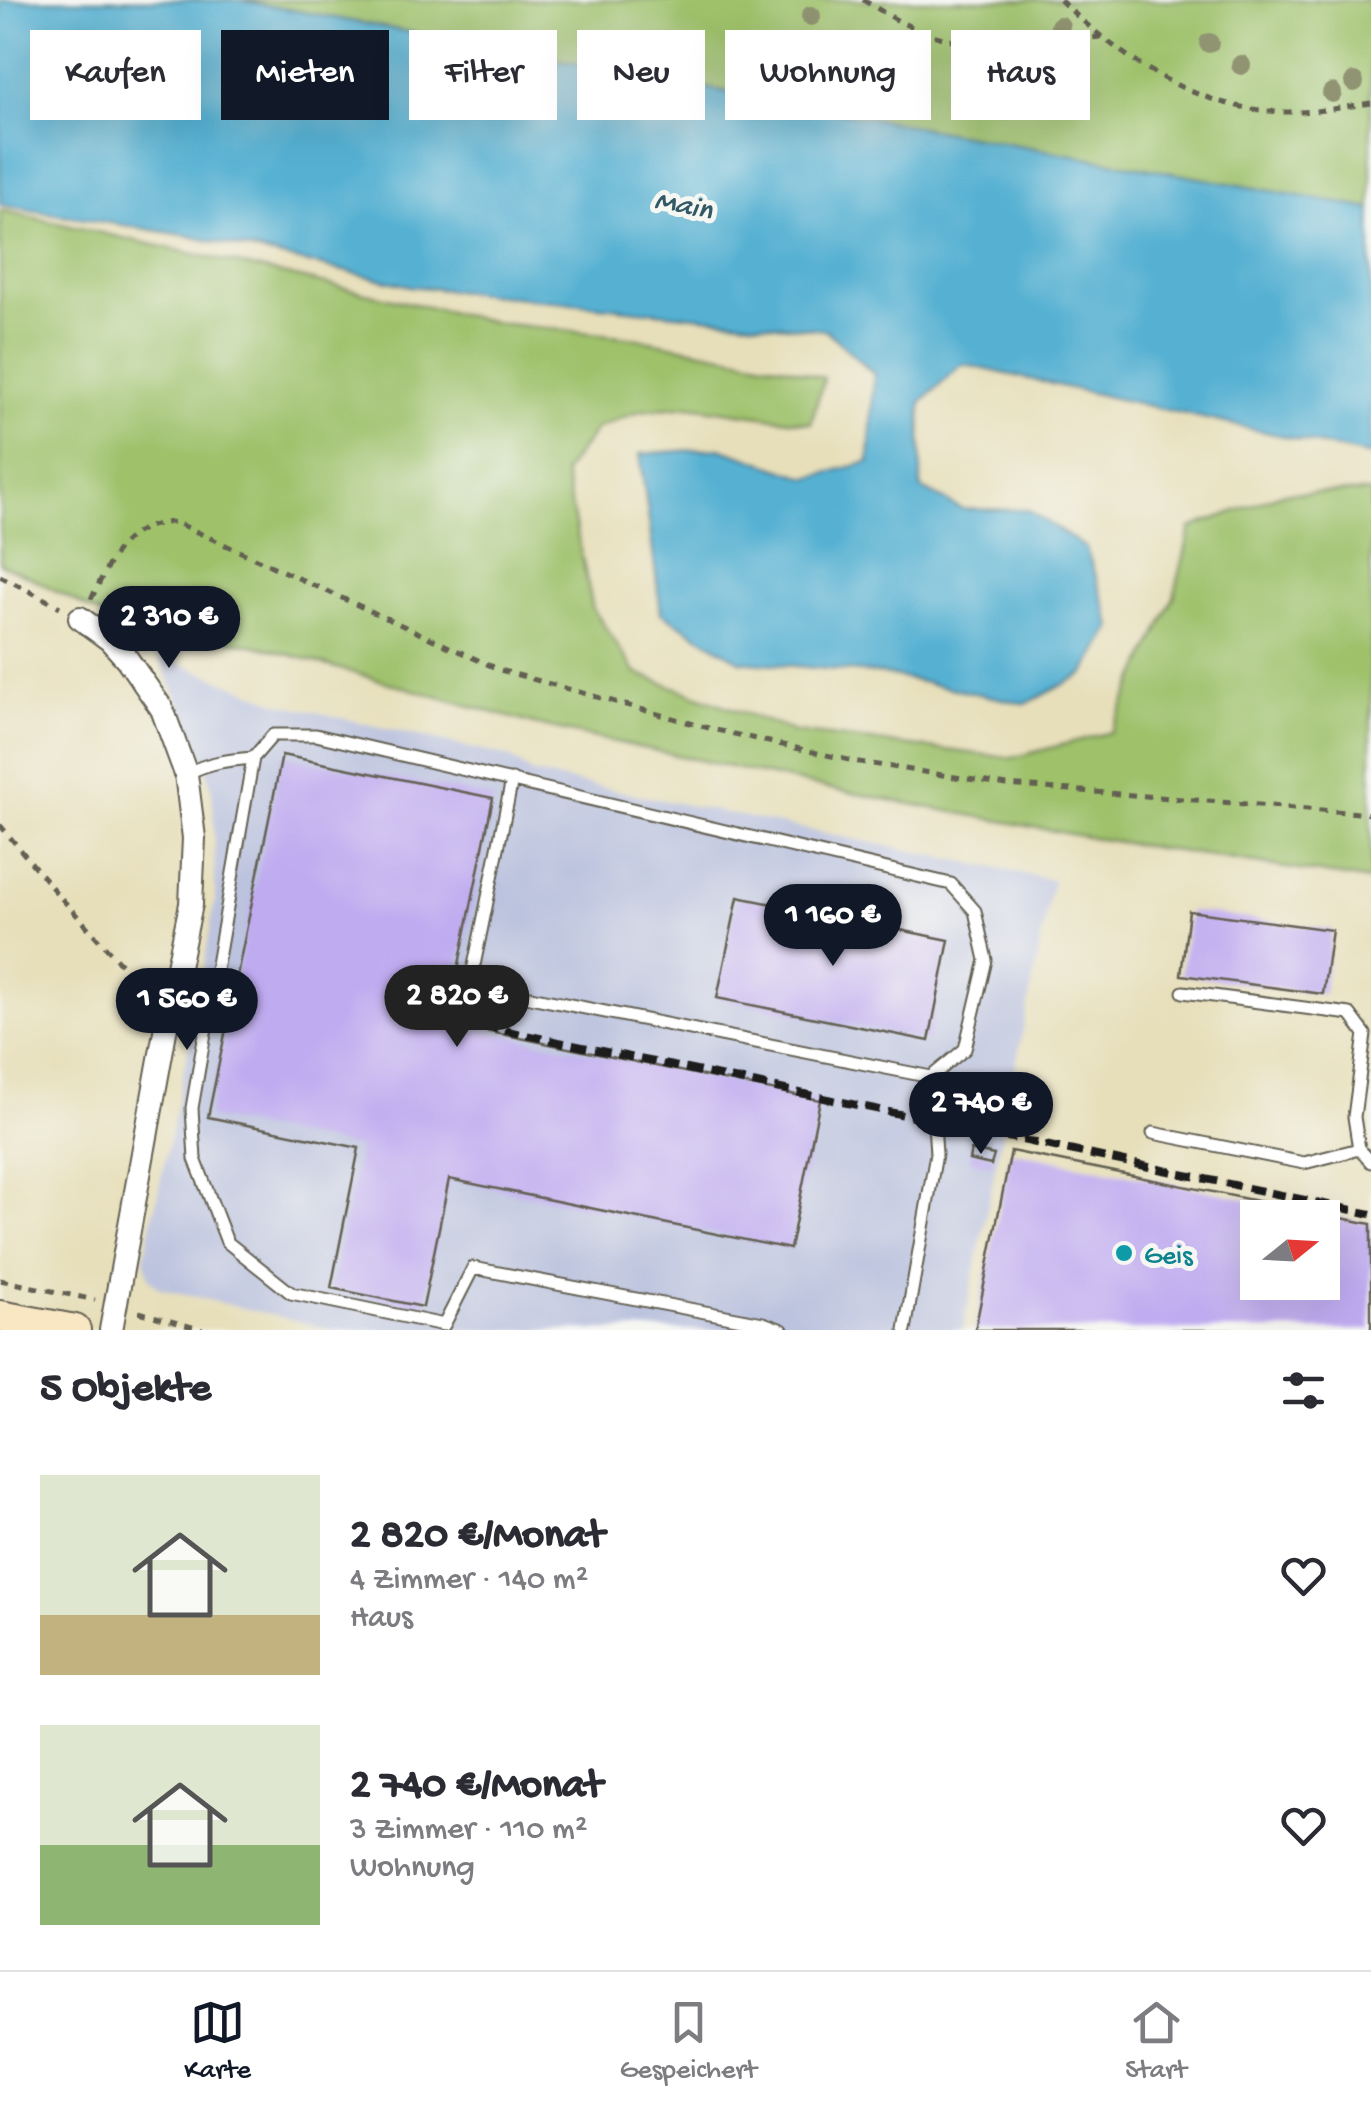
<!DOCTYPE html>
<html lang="de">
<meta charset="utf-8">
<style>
:root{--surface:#fff;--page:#f2f2f3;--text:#2b2b33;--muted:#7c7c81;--line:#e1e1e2;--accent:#111827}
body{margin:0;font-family:"Gochi Hand",sans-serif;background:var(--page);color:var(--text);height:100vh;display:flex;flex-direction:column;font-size:38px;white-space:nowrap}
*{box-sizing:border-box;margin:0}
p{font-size:32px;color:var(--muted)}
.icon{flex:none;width:55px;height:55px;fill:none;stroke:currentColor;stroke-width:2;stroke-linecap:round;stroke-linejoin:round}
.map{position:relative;height:1330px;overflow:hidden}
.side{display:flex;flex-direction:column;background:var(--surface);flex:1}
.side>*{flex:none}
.hud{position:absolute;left:30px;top:30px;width:1312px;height:90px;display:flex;gap:20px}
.needle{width:65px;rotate:72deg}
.tools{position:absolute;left:1240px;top:1200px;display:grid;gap:20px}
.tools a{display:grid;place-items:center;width:100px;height:100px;border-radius:0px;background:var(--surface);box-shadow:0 10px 40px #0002;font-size:50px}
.price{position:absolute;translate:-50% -85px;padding:0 22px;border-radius:35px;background:var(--accent);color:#fff;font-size:32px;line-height:65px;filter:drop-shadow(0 2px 5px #0008)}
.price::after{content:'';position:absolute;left:50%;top:60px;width:30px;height:22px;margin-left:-15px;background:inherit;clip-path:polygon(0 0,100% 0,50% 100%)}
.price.on{background:#222;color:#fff}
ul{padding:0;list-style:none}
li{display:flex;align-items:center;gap:30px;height:250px;padding:0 40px}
li span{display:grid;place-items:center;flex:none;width:280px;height:200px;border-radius:0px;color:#555}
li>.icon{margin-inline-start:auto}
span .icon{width:120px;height:120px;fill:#fffc;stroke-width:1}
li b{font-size:42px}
h2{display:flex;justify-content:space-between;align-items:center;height:120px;padding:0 40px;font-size:42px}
.tag{padding:0 35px;border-radius:0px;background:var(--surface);box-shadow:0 10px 40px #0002;font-size:35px;line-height:90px}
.tag.on{background:var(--accent);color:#fff}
.tabs{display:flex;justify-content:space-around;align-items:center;height:140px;border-top:2px solid var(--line);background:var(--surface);font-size:28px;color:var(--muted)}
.tabs a{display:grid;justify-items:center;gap:5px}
.tabs .on{color:var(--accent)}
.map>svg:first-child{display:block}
.industrial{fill:#bcc3de}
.green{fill:#9ec16b;stroke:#5d6e44;stroke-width:2.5}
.water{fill:#54b0d2;stroke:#386677;stroke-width:2.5}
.building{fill:#bfabf0;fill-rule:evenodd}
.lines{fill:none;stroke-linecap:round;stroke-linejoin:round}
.lane-casing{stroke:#636053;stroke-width:15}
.street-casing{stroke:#636053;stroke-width:26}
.secondary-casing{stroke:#636053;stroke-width:34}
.path{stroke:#636053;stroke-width:5;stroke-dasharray:8 8;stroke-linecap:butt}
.lane{stroke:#fff;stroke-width:11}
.street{stroke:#fff;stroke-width:22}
.secondary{stroke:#f9e7c3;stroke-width:30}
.rail{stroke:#1c1c1c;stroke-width:8;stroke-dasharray:15 8;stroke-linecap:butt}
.tree{fill:#919472}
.culture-dot{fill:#0f9aa8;stroke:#f6f6f2;stroke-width:4}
.labels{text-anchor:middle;stroke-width:10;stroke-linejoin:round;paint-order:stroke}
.culture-label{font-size:28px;fill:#0d838f;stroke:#f6f6f2;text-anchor:start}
.water-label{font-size:30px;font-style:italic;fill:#325765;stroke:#f6f6f2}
</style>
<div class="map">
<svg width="1371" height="1330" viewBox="0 0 1371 1330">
<rect width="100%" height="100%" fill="#f6f6f2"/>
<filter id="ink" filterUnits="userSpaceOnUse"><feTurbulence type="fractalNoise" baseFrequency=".01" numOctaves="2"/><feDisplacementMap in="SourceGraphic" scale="20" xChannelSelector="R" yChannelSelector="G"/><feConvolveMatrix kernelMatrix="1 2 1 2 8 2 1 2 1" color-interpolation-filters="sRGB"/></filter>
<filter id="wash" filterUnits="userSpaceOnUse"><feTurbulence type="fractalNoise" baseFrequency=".0048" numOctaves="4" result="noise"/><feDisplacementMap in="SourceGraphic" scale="40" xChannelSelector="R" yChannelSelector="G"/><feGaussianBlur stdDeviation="2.25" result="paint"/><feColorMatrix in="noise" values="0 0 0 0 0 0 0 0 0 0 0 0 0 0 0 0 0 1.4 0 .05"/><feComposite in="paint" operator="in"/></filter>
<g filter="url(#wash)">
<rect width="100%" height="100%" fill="#e7dfba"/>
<path class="industrial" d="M157,654L278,703L509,757L531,773L1053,880L963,1330H334L159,1288L150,1279L144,1259L193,1027L215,901L214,824L212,789L199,746Z"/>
<path class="green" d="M239,0H1371V209L754,97Z
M0,210L498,323L629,337L787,367L824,378L811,423L689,406L639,411L597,428L564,472L593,609L636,673L795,732L1012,758L1111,732L1174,597L1191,528L1284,493L1371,492V881L1086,837L831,789L537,725L270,649L164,627L153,643L28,576L0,564Z"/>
<path class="water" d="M0,0H239L754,97L1371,209V456L962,364L921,403V488L962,509L1028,510L1086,548L1112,626L1085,673L1026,704L883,674L740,661L661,613L640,454L720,448L808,478L869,462L874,374L826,330L410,286L189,236L0,205Z"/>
<g id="blocks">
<path class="building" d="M282,755L493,798L447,1023L820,1100L790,1249L449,1179L423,1307L331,1288L359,1148L208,1117Z
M738,897L949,940L929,1041L717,998Z
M1189,911L1332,930L1323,994L1181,975Z
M1012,1088L1022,1090L1016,1117L1006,1114Z
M971,1150L994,1155L991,1165L969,1160Z
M1011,1151L1371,1224V1330H975ZM1258,1218H1322V1282H1258Z"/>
</g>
</g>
<g filter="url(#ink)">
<use href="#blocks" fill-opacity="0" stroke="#636053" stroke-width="2.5"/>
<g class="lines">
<g class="lane-casing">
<path id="lane" d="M186,774C209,762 228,760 253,758
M512,780L470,985L931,1077L965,1049L986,960L975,911L951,884L316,735H273L253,758L192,1108L195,1159L227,1242L291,1293L444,1325L473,1268L763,1323L782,1330
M1183,992L1350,1014L1365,1034L1354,1117L1359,1149L1371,1162
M1153,1133L1304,1163L1359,1149
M905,1330L936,1154L931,1077"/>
</g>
<g class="street-casing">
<path id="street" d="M80,618L110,640L127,659L162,709L186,774L194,838L191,904L168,1015L111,1330"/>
</g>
<g class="secondary-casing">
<path id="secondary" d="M0,1316L75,1330"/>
</g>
<path class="path" d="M863,0C877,8 890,17 905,24C967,55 1034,44 1100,37
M1060,0C1125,62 1201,113 1293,112C1320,112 1345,107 1371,103
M0,576L60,607
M91,599C114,556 121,525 175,522L500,670L712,729L853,761L1007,785L1371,814
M0,825L53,889L149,995
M0,1280L95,1300
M139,1312L203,1330"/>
<use href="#lane" class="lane"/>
<use href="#street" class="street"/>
<use href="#secondary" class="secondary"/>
<path class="rail" d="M460,1021L1371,1214"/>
</g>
<g class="tree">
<circle cx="811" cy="16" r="10"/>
<circle cx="1060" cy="26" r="10"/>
<circle cx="1209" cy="43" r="10"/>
<circle cx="1241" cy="65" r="10"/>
<circle cx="1354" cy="82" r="10"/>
<circle cx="1332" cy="93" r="10"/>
</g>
</g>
<circle class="culture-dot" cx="1124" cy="1253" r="10"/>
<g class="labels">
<g class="culture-label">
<text x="1144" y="1263">Geis</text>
</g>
<g class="water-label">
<text transform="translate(684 203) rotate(11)" y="10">Main</text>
</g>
</g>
</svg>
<div class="tools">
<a><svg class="needle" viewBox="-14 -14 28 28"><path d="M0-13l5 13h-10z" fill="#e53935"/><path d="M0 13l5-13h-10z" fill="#7c7c81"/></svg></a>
</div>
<b class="price" style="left:169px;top:671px">2 310 €</b>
<b class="price" style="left:833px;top:969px">1 160 €</b>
<b class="price on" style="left:457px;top:1050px">2 820 €</b>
<b class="price" style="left:187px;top:1053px">1 560 €</b>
<b class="price" style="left:981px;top:1157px">2 740 €</b>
<div class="hud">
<a class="tag">Kaufen</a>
<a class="tag on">Mieten</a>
<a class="tag">Filter</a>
<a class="tag">Neu</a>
<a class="tag">Wohnung</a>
<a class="tag">Haus</a>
</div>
</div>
<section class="side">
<h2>5 Objekte<svg class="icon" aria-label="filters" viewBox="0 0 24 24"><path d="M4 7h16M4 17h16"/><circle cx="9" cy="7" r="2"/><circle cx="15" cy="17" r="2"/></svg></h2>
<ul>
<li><span style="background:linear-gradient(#dfe7d0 70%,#c2b280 0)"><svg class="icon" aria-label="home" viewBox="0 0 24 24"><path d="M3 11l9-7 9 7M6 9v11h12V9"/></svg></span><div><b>2 820 €/Monat</b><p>4 Zimmer · 140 m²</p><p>Haus</p></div><svg class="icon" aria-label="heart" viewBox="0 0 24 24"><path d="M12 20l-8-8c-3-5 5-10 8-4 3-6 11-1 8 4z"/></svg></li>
<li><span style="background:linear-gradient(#dfe7d0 60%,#8fb573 0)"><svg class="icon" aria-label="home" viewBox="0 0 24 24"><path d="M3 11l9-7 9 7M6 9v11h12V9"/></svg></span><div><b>2 740 €/Monat</b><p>3 Zimmer · 110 m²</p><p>Wohnung</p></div><svg class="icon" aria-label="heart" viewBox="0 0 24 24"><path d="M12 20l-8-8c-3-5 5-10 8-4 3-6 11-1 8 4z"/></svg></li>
</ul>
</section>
<nav class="tabs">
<a class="on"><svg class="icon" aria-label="map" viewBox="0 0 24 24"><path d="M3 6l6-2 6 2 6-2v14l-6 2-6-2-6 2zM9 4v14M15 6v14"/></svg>Karte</a>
<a><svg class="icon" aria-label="saved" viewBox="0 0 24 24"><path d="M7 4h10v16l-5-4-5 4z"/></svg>Gespeichert</a>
<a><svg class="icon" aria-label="home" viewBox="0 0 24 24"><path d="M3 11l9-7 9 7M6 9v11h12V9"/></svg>Start</a>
</nav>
